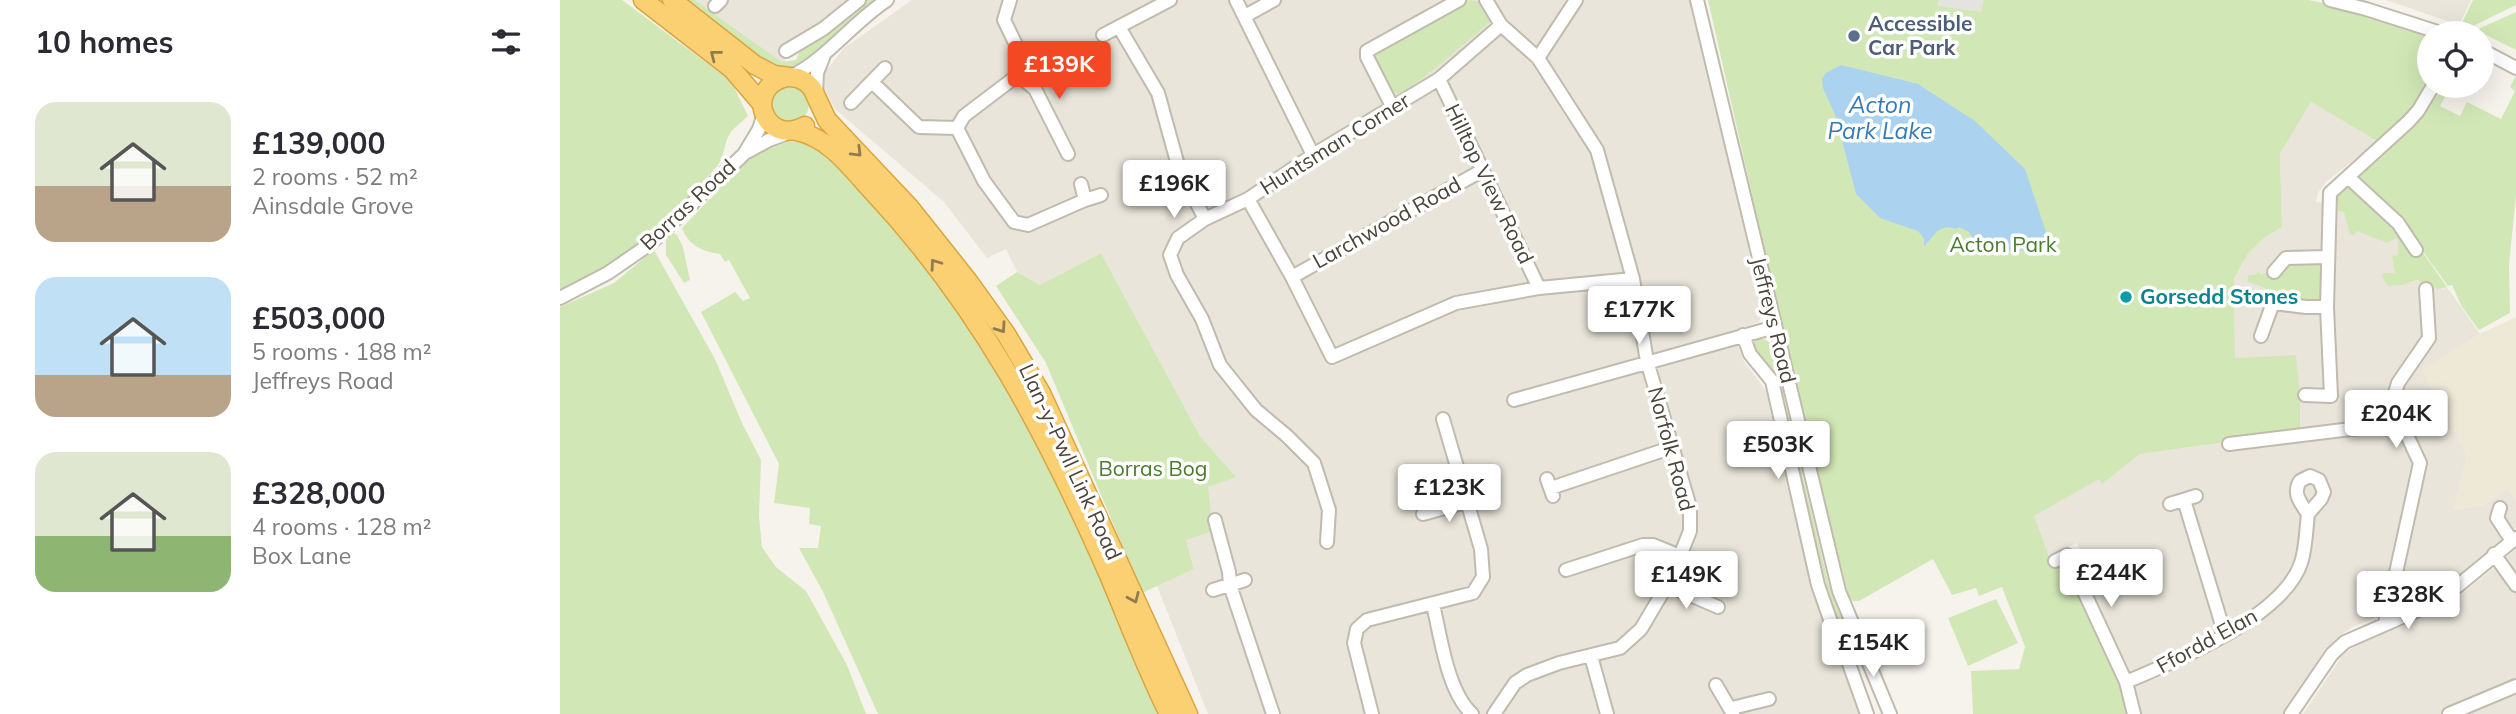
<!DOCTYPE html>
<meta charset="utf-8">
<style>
:root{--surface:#fff;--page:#f2f2f3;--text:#2b2b33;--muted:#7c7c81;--accent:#f44824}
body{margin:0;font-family:Mulish,sans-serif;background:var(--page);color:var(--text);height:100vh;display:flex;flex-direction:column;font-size:26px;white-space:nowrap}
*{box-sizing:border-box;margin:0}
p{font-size:23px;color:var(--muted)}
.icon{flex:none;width:38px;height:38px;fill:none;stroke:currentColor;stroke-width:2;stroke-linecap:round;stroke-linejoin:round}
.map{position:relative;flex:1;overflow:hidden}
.drawer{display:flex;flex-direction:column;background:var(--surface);width:560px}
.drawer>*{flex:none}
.buttons{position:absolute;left:1857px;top:21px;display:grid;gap:14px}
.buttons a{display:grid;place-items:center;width:77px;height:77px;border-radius:50%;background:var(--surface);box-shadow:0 7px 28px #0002;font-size:35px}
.price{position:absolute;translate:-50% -60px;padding:0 16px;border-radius:7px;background:#fff;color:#222;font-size:23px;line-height:46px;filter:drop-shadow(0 2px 4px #0008)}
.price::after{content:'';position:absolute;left:50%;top:42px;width:21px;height:16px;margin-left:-10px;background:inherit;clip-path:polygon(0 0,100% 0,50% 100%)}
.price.selected{background:var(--accent);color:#fff}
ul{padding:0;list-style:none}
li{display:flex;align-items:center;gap:21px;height:175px;padding:0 35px}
li span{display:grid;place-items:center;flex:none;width:196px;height:140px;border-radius:21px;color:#555}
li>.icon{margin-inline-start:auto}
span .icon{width:84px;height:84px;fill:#fffc;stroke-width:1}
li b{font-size:30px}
h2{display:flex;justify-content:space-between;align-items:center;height:84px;padding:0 35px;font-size:30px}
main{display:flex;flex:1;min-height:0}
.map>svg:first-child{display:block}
.residential{fill:#e9e5da}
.education{fill:#eee8d7}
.green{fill:#d1e8b6}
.parking{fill:#e5e3e0}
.water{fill:#abd2ef}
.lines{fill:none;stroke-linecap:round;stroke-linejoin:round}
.minor-casing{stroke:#c1bbae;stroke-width:16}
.highway-casing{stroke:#daa541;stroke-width:21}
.minor{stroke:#fff;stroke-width:12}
.highway{stroke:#fad073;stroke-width:18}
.oneway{stroke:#907c50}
.service-dot{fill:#5c6f8a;stroke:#fff;stroke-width:2.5}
.culture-dot{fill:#0f9aa8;stroke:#fff;stroke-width:2.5}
.labels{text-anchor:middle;stroke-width:7;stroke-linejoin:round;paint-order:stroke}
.service-label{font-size:21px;font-weight:bold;fill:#4e5e75;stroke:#fff;text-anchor:start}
.street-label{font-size:21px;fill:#4a4439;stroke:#fff}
.park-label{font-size:21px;fill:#497c2d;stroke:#fff}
.culture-label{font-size:21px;font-weight:bold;fill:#0d838f;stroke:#fff;text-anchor:start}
.water-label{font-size:23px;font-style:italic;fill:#347bb5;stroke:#fff}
</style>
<main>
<section class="drawer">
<h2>10 homes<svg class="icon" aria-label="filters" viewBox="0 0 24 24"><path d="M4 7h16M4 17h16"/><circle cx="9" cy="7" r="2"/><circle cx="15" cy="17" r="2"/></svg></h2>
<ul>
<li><span style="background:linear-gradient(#dfe7d0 60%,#b9a48a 0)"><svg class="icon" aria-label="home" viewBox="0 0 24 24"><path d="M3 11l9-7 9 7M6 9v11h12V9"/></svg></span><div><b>£139,000</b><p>2 rooms · 52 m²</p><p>Ainsdale Grove</p></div></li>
<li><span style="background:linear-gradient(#bfe0f5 70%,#b9a48a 0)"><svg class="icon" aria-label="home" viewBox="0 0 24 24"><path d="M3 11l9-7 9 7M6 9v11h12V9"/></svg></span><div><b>£503,000</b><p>5 rooms · 188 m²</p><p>Jeffreys Road</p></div></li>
<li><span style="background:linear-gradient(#dfe7d0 60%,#8fb573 0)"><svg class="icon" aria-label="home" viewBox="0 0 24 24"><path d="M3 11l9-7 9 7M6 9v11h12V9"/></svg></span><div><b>£328,000</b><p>4 rooms · 128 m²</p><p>Box Lane</p></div></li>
</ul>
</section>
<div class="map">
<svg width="1956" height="714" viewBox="0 0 1956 714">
<rect width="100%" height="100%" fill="#f6f3ec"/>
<path class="residential" d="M135,0H289L220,53L227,63L222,62Z
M352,0H1133L1202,311L1199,322L1172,331L1183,360L1206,391L1250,580L1268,628L1279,626L1290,648L1302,714H648L597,586L634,569L626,540L648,487L675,476L640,436L541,253L480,285L457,272L446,249L427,258L384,202L275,109L264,88L265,72L284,48Z
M1826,0H1911L1899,25Z
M1751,102L1817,141L1766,182L1758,193L1756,202L1778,204L1787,216V225L1800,232L1830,242L1838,238V255L1833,256L1835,273L1850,283L1857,280L1871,285L1883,289L1887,287L1920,334L1863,371L1907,456L1894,509L1923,505L1948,489L1956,501V528L1876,594L1792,627L1776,639L1765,650L1723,714H1580L1515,563V558L1522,554L1517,543L1489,556L1473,516L1540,478L1542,483L1580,454L1740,432L1675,358L1674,280L1688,254L1704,238L1722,227L1720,154Z
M1956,549V714H1743L1782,656L1799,643L1891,603Z"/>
<path class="education" d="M1956,317V501L1948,489L1923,505L1894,509L1907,456L1862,371L1920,334Z"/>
<path class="green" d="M0,0H62L171,81L188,116C182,122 173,128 169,135C164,144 165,155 158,165C114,218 62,262 0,292Z
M122,0H135L222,62L236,60L242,47L305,0H316C304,9 291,18 281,29C257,54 253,72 212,68Z
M908,0L921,2L930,16L929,23L877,67L841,94L830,92L813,58L817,49Z
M1148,0H1379L1378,5L1421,11L1423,0H1748L1778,6L1869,34V84L1850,110L1817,141L1751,102L1720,154L1722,227L1704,238L1688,254L1674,279L1675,358L1736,355L1740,396V432L1580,454L1542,484L1539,479L1474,516L1493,567L1504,562L1561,684L1571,714H1413L1411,671L1459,669L1465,647L1442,587L1419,596L1416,588L1392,595L1373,559L1299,601H1293L1289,597L1235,385Z
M1913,0H1956V5L1909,28L1901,25Z
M1956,12V50L1916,30Z
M1956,75V195L1949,265L1950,313L1919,330L1902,307L1892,285L1888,286L1842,223L1887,287L1878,289L1857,280L1843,285L1828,286L1822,277L1823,273H1835L1832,256L1838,255V238L1827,243L1797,231L1794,235L1790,234L1784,212L1778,211V205L1774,204L1778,193C1813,162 1853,133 1878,94L1885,97L1880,106L1900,116L1907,102L1941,119L1955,91L1950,87Z
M211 104a19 19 0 1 1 38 0a19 19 0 1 1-38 0Z
M229,142H244L260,148L318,206L409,322L467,412L607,714H318L263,592L239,548H258L261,526L249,524L250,508L214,503L219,464L141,312L175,292L183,301L190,298L169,260L165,262L160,254C143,252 128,245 122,228L188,159L206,149Z
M112,232L117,235L123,247L130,280L124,283L106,255V239Z
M94,250L155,359L182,423L201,460L199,516L202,547L216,567L246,591L287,665L306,714H0V307L54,283Z
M541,253L640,436L676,477L648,487L653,531L626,540L634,569L582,593L486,363L436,286L457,272L480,285Z
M1760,261L1761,296L1757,301L1733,297L1731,302L1708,298C1707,283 1696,287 1687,281L1689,275H1695L1698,272L1702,275L1704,273L1708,274L1723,263Z
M1194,339H1204L1212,344L1214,368L1227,410L1268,581L1283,621L1279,623L1266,583L1225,410L1194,348Z
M1436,599L1458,643L1408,666L1388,618Z"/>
<path class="parking" d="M1379,0H1423L1421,12L1378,6Z"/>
<path class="water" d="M1281,65L1358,84L1415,121L1465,169L1489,241L1473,255L1462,250L1451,252L1440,239L1437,241H1425L1421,246L1417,245L1409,232L1399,227L1396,229C1378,223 1375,236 1364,246V238L1358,231L1320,218L1296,194L1276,117L1263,88L1262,79L1266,73Z"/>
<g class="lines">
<g class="minor-casing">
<path id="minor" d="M450,0L444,20L459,51L458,75L404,116L397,128L424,181L454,222L468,225L525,200L541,195
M676,0L753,155
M926,0L941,25L978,58L1037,150L1073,279L1087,361L1130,507V531L1120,556L1107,585L1081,629L1060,648L999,663L967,675L955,683L934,714
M1137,0L1279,591L1330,714
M1770,0L1806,9L1881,33
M155,6L161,0
M685,16L714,0
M559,27L598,93L619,169L645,219
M543,35L610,0
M1922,50L1956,68
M226,51L263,29L299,0
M978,58L1016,0
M458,75L475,89L508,154
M230,77C268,58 292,23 327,0
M879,79L979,288
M312,82L359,127L397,128
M256,95L257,73L264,55
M291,103L325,68
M833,108L807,57V51L899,0
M187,152L209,140L231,132
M1788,177L1838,223L1856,250
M521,184L525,200
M688,199L732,277L772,357L896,303L979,288L1073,279
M1714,272L1726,258L1767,257
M732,277L923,170
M0,298L48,273L90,244L184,154L199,129L204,114
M1183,335L1190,354L1212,381L1258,585L1271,622
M1701,336L1713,303L1746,307H1767
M1745,395L1771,396L1767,307L1770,193L1848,122L1858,111L1873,86
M954,400L1215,327
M1669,444L1799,428L1815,422L1832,403
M1750,476L1759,480L1764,492L1761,499L1748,514C1741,503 1732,494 1740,481Z
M987,479L993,496
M991,488L1113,447
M1624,500L1665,635
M1610,504L1636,496
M1940,508L1937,518L1952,541
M863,514L906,502
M655,520L669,572L670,585L713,714
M767,542L769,510L754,463L727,436L696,410L660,365L642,319L617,275L610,255L618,238L645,219L688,199L753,155L879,79L941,25
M1934,554L1956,585
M1495,561L1507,555L1566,682L1574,714
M1006,570L1083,545H1093L1120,556
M1107,585L1158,607
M653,590L685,580
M873,605C881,637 887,691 912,714
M1825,623L1860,463L1832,403L1838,383L1869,338L1866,289
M1283,647L1307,714
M1031,656L1047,714
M1566,682C1616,661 1723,617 1741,563C1746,548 1746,530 1748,514
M1156,685L1173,714
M1172,708L1209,699
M812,714L794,643L797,629L807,620L913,593L923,577L921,549L883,419
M1731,714L1772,654L1785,642L1872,604L1888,594L1956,538
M1889,714L1956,686"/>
</g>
<g class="highway-casing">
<path id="highway" d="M83,0L172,69L202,104
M112,0L195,65L214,75L238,78L246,82L252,88L267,120L350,208L408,281L446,334L481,393L628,714
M227,77C182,87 205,148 245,126
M236,131C269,137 291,168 313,192C419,305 486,432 548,573C568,620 586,668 609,714"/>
</g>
<use href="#minor" class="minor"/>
<use href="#highway" class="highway"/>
</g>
<defs><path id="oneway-chevron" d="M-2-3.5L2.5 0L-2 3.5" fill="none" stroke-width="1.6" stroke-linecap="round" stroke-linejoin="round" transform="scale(1.75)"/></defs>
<g class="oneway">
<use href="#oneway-chevron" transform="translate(155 55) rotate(-142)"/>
<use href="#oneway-chevron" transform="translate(297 152) rotate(45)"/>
<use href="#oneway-chevron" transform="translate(375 264) rotate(-126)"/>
<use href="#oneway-chevron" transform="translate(441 328) rotate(55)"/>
<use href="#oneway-chevron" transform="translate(574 598) rotate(66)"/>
</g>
<circle class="service-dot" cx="1294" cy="36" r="7"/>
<circle class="culture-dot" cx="1566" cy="297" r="7"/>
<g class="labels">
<g class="service-label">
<text x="1308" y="31">Accessible<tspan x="1308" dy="24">Car Park</tspan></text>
</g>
<g class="street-label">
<text transform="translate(775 144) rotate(-32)" y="7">Huntsman Corner</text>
<text transform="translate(929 184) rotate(64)" y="7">Hilltop View Road</text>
<text transform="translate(128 205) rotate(-43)" y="7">Borras Road</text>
<text transform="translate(827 223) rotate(-29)" y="7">Larchwood Road</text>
<text transform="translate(1213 320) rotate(76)" y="7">Jeffreys Road</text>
<text transform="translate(1111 449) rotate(75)" y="7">Norfolk Road</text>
<text transform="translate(510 462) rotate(65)" y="7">Llan-y-Pwll Link Road</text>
<text transform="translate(1647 641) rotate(-29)" y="7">Ffordd Elan</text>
</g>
<g class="park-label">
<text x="1443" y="252">Acton Park</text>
<text x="593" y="476">Borras Bog</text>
</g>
<g class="culture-label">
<text x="1580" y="304">Gorsedd Stones</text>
</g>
<g class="water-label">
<text x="1320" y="113">Acton<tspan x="1320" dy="26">Park Lake</tspan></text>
</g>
</g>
</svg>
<div class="buttons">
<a><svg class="icon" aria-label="locate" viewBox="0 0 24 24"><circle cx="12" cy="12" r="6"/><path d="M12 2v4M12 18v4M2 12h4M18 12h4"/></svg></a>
</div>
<b class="price selected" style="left:499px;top:101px">£139K</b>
<b class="price" style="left:614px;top:220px">£196K</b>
<b class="price" style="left:1079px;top:346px">£177K</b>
<b class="price" style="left:1836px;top:450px">£204K</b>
<b class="price" style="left:1218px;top:481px">£503K</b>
<b class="price" style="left:889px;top:524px">£123K</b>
<b class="price" style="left:1551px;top:609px">£244K</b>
<b class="price" style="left:1126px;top:611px">£149K</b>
<b class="price" style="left:1848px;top:631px">£328K</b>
<b class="price" style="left:1313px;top:679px">£154K</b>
</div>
</main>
